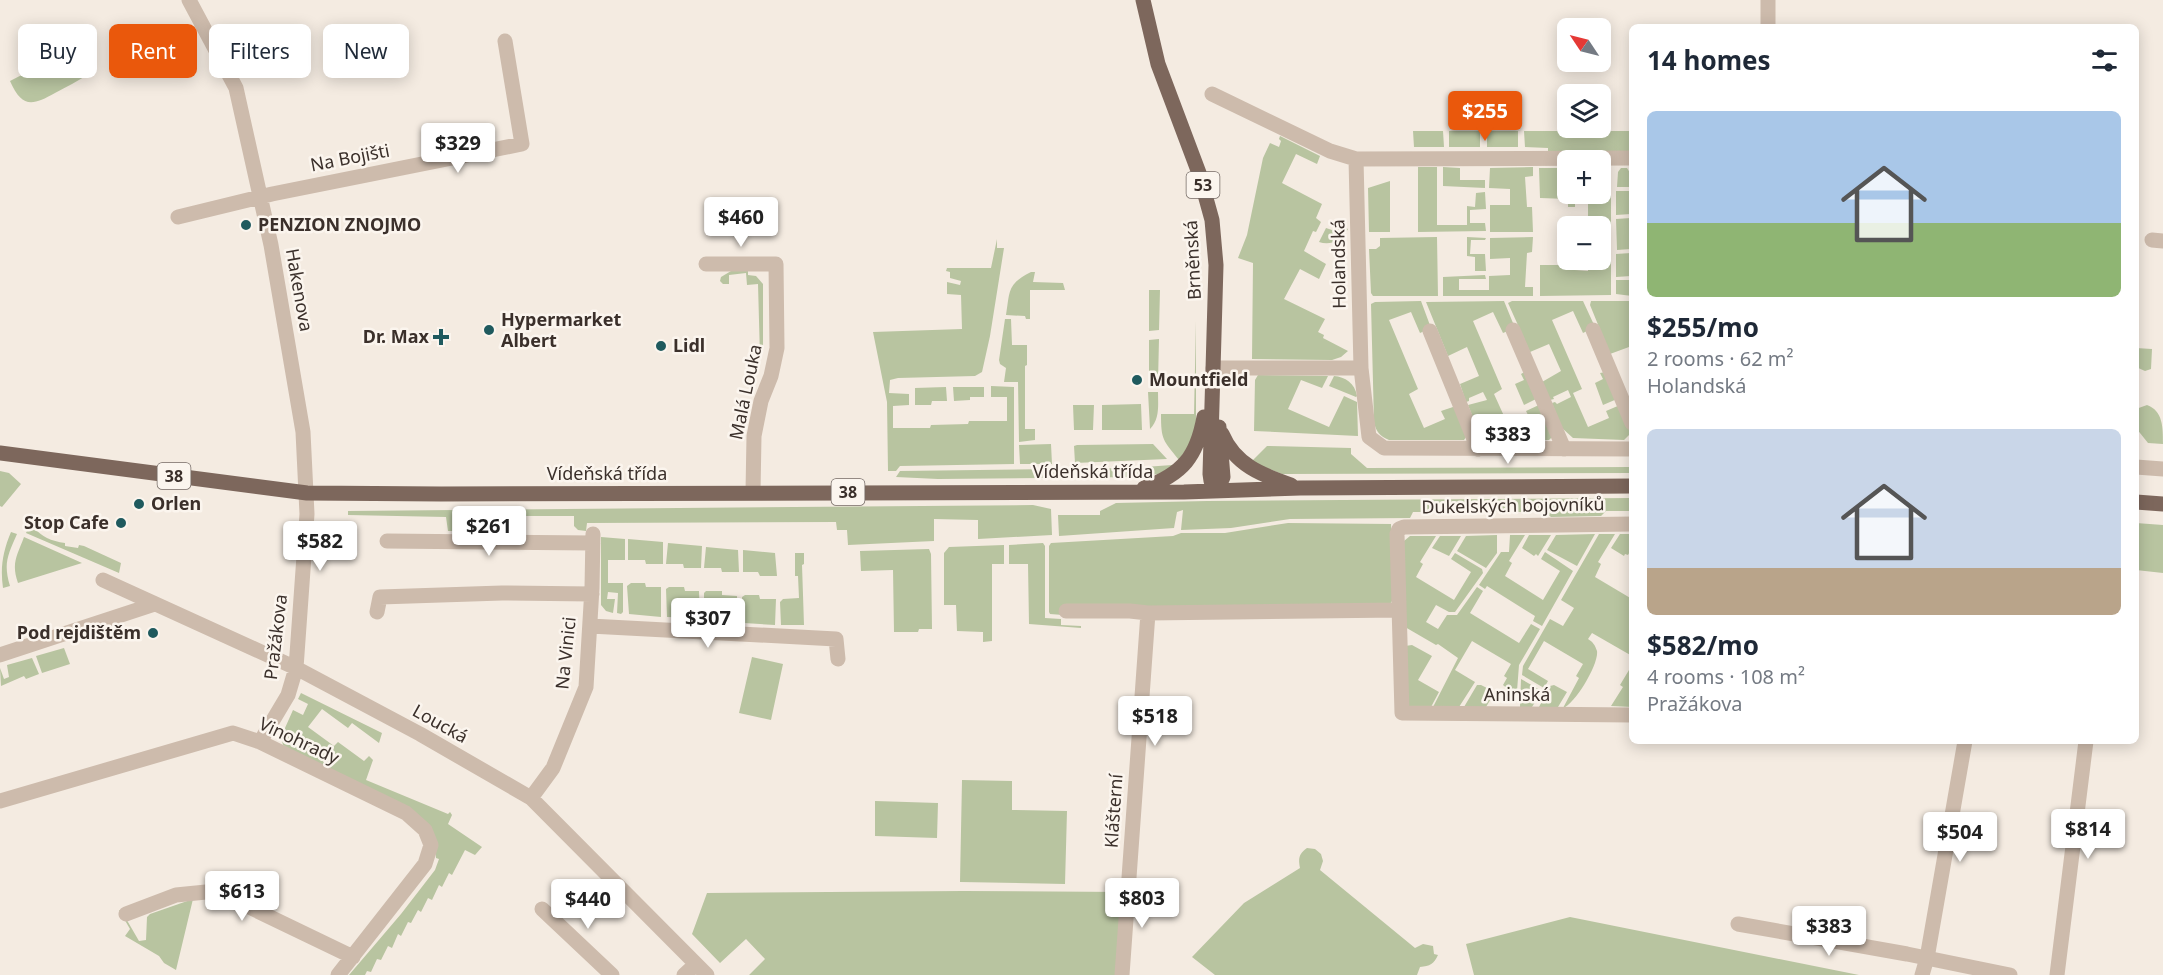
<!DOCTYPE html>
<meta charset="utf-8">
<style>
:root{--surface:#fff;--page:#f2f2f3;--text:#1f2937;--muted:#747a83;--accent:#ea580c}
body{margin:0;font-family:"Noto Sans",sans-serif;background:var(--page);color:var(--text);height:100vh;display:flex;flex-direction:column;font-size:22px;white-space:nowrap}
*{box-sizing:border-box;margin:0}
p{font-size:20px;color:var(--muted)}
.icon{flex:none;width:33px;height:33px;fill:none;stroke:currentColor;stroke-width:2;stroke-linecap:round;stroke-linejoin:round}
.map{position:relative;flex:1;overflow:hidden}
.drawer{position:absolute;left:1629px;top:24px;width:510px;height:720px;display:flex;flex-direction:column;background:var(--surface);border-radius:9px;box-shadow:0 3px 15px #0003}
.drawer>*{flex:none}
.guide{position:absolute;left:18px;top:24px;width:570px;height:54px;display:flex;gap:12px}
.needle{width:39px;rotate:305deg}
.fabs{position:absolute;left:1557px;top:18px;display:grid;gap:12px}
.fabs a{display:grid;place-items:center;width:54px;height:54px;border-radius:9px;background:var(--surface);box-shadow:0 3px 15px #0003;font-size:30px}
.price{position:absolute;translate:-50% -51px;padding:0 14px;border-radius:6px;background:#fff;color:#222;font-size:20px;line-height:39px;filter:drop-shadow(0 2px 3px #0008)}
.price::after{content:'';position:absolute;left:50%;top:36px;width:18px;height:14px;margin-left:-9px;background:inherit;clip-path:polygon(0 0,100% 0,50% 100%)}
.price.current{background:var(--accent);color:#fff}
ul{padding:0;list-style:none}
li{display:grid;align-content:center;gap:12px;height:318px;padding:0 18px}
li span{display:grid;place-items:center;height:186px;border-radius:9px;color:#555}
li>.icon{margin-inline-start:auto}
span .icon{width:108px;height:108px;fill:#fffc;stroke-width:1}
li b{font-size:26px}
h2{display:flex;justify-content:space-between;align-items:center;height:72px;padding:0 18px;font-size:26px}
.tag{padding:0 21px;border-radius:9px;background:var(--surface);box-shadow:0 3px 15px #0003;font-size:21px;line-height:54px}
.tag.current{background:var(--accent);color:#fff}
.map>svg:first-child{display:block}
.green{fill:#b8c4a0}
.lines{fill:none;stroke-linecap:round;stroke-linejoin:round}
.minor{stroke:#cdbbac;stroke-width:15}
.tertiary{stroke:#cdbbac;stroke-width:15}
.primary{stroke:#7d675c;stroke-width:15}
.poi-dot{fill:#1f5a5e;stroke:#fbf5ee;stroke-width:2}
.labels{text-anchor:middle;stroke-width:5;stroke-linejoin:round;paint-order:stroke}
.shield{fill:#fbf5ee;stroke:#756b66;stroke-width:1.5}
.shield-label{font-size:16px;font-weight:bold;fill:#3b302b}
.street-label{font-size:18px;fill:#3b302b;stroke:#fbf5ee}
.poi-label{font-size:18px;font-weight:bold;fill:#3b302b;stroke:#fbf5ee;text-anchor:start}
</style>
<div class="map">
<svg width="2163" height="975" viewBox="0 0 2163 975">
<rect width="100%" height="100%" fill="#f4ebe1"/>
<path class="green" d="M74,48L89,74C78,81 66,87 55,93C32,106 22,108 10,81Z
M1413,131H1443L1444,147H1414Z
M1449,131H1480V147H1449Z
M1487,131H1518V147H1487Z
M1524,131H1632V151H1548V148L1525,147Z
M1280,136L1320,156L1317,164L1296,154L1282,183L1322,204L1316,218L1321,222L1316,232L1313,231L1304,251L1326,264L1319,279L1300,269L1284,299L1325,319L1318,332L1324,335L1323,338L1348,351L1341,357L1332,360L1252,359L1253,263L1238,258L1247,235L1263,158L1270,143L1279,147L1281,141L1279,139Z
M1418,167H1437V225H1467V206L1475,207L1476,193L1485,192L1486,209L1470,210V223H1485L1486,231L1418,232Z
M1443,167L1460,168V180H1485V188L1443,186Z
M1533,167V176L1525,177L1527,207H1532L1533,232H1490V205H1510V189L1489,188L1490,168Z
M1539,168H1567L1568,194H1600L1601,168H1610L1611,174V295L1540,296V265H1568V260H1574L1575,270L1588,271V260H1600V226H1577L1578,217H1588V194H1575V207H1568V199L1540,198Z
M1621,168H1627L1632,176V296L1616,294V280H1631V276L1616,277V254L1631,253V249L1617,250L1616,219L1631,218V214L1616,215V191H1631V187H1617L1618,172Z
M1390,181V232H1369L1368,188Z
M1335,226L1341,230L1344,227L1348,229C1343,240 1331,246 1319,242L1326,228L1332,230Z
M1437,237L1438,296H1373L1371,293L1369,249H1376L1380,246V238Z
M1467,237L1486,238L1485,240H1471L1470,254H1485L1486,271H1475V257L1467,256Z
M1533,237L1532,252L1527,253L1525,287H1533V296H1443V277L1485,275L1486,279H1459V290H1489V276L1510,275V258L1490,259V238Z
M997,239V248H1004L990,336L982,372L975,376L898,378L890,380L889,393L909,394V405L893,406V428H930L931,425L968,424L969,421H1007V397H991V386L1014,387V464L900,466L896,471H888L887,402L873,332L962,329L961,295L947,294V282L960,285L961,281L950,278V272L946,271L947,268H991Z
M748,270V275L756,276L763,284V348L760,357L758,284L747,285L746,273L729,275V284H723L720,281L721,277L731,271Z
M1031,272H1035L1033,282L1063,283L1065,290H1030V319H1026L1025,316L1006,315C1010,291 1007,284 1031,272Z
M1149,290H1160L1159,330L1149,331Z
M1421,301L1431,328L1420,333L1411,312L1389,320L1418,389L1409,394L1424,428L1445,419L1441,411L1456,406L1468,434L1464,440H1389C1380,436 1376,432 1374,422L1371,304L1375,302Z
M1504,301L1515,328L1503,333L1493,312L1473,321L1502,389L1494,394L1509,427L1530,419L1526,411L1541,404L1554,435L1549,440H1489L1477,428L1468,405L1487,400L1483,392L1469,398V401L1466,402L1460,384L1479,376L1467,347L1448,356L1426,302Z
M1512,301H1583L1595,327L1583,333L1573,311L1552,320L1582,389L1573,393L1588,427L1609,418L1606,411L1620,405L1631,433L1624,440L1573,438L1562,428L1552,403L1555,402L1557,404L1571,397L1568,390L1553,397L1554,399L1550,400L1542,382L1561,371L1549,344L1530,352L1508,303Z
M1591,301H1632V353L1629,347L1610,354L1590,305Z
M1005,319H1011L1012,345H1027V365L1025,366V429H1035V440L1019,442L1018,382H1004L1006,368L1000,364L999,360Z
M1196,321V430L1191,442L1179,460C1163,440 1161,440 1161,414H1194Z
M1159,339L1158,382H1149V340Z
M2136,348L2152,349L2151,369L2145,371L2136,367Z
M1526,371L1538,398L1524,405L1515,384L1524,380L1521,374Z
M1606,372L1617,399L1603,405L1595,383L1603,379L1600,373Z
M1258,375L1328,376L1322,388L1301,380L1288,409L1329,427L1344,396L1357,402L1358,436L1254,431L1255,380Z
M1334,376C1345,377 1355,383 1357,396L1356,397L1329,386Z
M946,387L947,401H932L931,405H915V388Z
M953,387H984V397H970V400L954,401Z
M1148,392H1158C1158,405 1160,419 1150,429Z
M1141,404L1142,430H1102V405Z
M1073,405H1094L1093,430H1074Z
M2147,405C2163,411 2163,427 2163,444L2148,443L2136,428V409Z
M1051,444L1052,464H1020L1019,445Z
M1153,444L1167,459L1075,463L1074,446L1077,445Z
M1267,446L1351,448V454L1367,468L1632,467V473L1282,474L1251,462Z
M1172,465L1173,467L1158,474L1140,477L938,479L896,477L900,471L1131,468Z
M0,471L9,473L21,484L2,507L0,506Z
M1632,498V511H1606L1601,516L1551,517L1545,512H1413L1410,518L1290,519L1231,528L1181,530L1183,510L1177,512L1174,528L1059,536L1058,515H1100V511L1116,503L1207,501Z
M1033,505L1051,509L1052,535L978,539V520L934,519V541L848,545L847,530H837L836,522L587,523L586,531L578,530L574,526V516H513L512,530L509,531H448L446,517L348,515V511Z
M1288,523L1391,524L1394,598L1390,604L1063,615L1050,614L1049,612V546L1051,543L1173,536L1181,533H1225Z
M2136,523L2163,525V573L2136,570Z
M29,526H32C42,537 51,541 65,543V546L78,548L79,545L84,546L121,563L119,573L26,533Z
M11,532L17,534C8,555 3,563 10,586L3,588C0,567 3,551 11,532Z
M1595,534L1577,566L1547,550L1556,535Z
M1599,534H1615L1598,562L1601,564L1595,577L1632,599V656L1592,633L1588,639C1593,642 1595,645 1597,651C1599,664 1575,704 1563,708L1579,678L1576,676L1583,664L1544,641L1528,669L1548,681L1544,688L1522,675L1523,666L1550,619L1563,626L1574,608L1561,600Z
M1620,534H1632V548L1628,555L1625,554L1624,556L1611,548Z
M1497,535V553L1486,568L1457,551L1466,536Z
M1510,535H1525L1509,561L1512,563L1505,576L1543,600L1560,571L1541,559L1545,552L1573,571L1542,626L1533,621L1535,616L1487,586L1485,589L1479,585L1501,552H1509Z
M1529,535H1551L1538,556L1536,554L1534,556L1522,548Z
M1410,536H1436L1420,562L1423,564L1416,577L1454,600L1471,572L1451,559L1455,553L1482,569L1483,573L1455,612H1449L1436,605L1426,622L1438,629L1447,615H1457L1477,587L1483,591L1470,613L1519,643L1531,624L1540,629L1519,665L1517,691L1509,690L1503,685L1507,678L1504,676L1511,664L1472,641L1455,670L1475,682L1459,707H1433L1458,658L1438,644L1436,645L1405,627L1404,541Z
M1440,536H1461L1449,556L1432,548Z
M24,537L82,563L18,583C11,563 17,556 24,537Z
M601,537L625,539V560H608V583H623V612L621,614L617,613L618,593L608,592L607,599H615L613,613L606,611L601,605Z
M628,539L663,542V564H646L645,560H628Z
M668,543L702,546L701,568H684L683,564H666Z
M1043,543L1045,546V618L1061,619V625L1081,626V628L1029,624L1028,564H1009V545Z
M1004,545V564H992V641L983,642V632L957,631L956,605H944V553L949,547Z
M706,547L738,550L739,572H722L721,568H704Z
M929,549L931,554L932,629H919L918,632H894L893,570L861,571L860,551Z
M743,550L775,553L777,576H760L758,572H743Z
M795,553H804V564L802,565L804,625H781L780,602L783,599L799,598L798,576H795Z
M631,583H645L646,587H661V617L629,614L627,586Z
M669,587H684L685,591H699L700,618L667,617L666,589Z
M706,591H722V595L737,596V623L706,620L704,617V593Z
M745,595H759L760,599H776L775,625L744,623L742,597Z
M1412,645L1432,656L1418,680L1439,692L1431,707H1407L1405,646Z
M64,648L70,664L42,673L36,656Z
M752,657L783,664L771,720L739,713Z
M32,658L39,674L26,679L24,676L1,686L0,668L4,679L9,677L7,665Z
M1632,665V707L1611,706L1623,687L1620,685Z
M1521,679L1542,691L1532,707H1520Z
M1477,685H1481L1495,692L1486,707H1464Z
M1554,685L1567,692L1558,707H1539L1550,686Z
M301,693L382,733L379,743L352,723L348,728L322,709L308,727L334,746L338,742L364,761L369,756L373,760L366,780L448,814L450,812L452,815L448,824L482,847L475,855L465,850L452,875L449,873L442,887L439,885L432,900L428,898L421,912L418,910L411,923L408,922L401,936L398,934L392,948L388,946L381,960L377,959L371,972L367,971L365,975H349L401,914L435,870L439,859L436,858L434,838L283,745L281,737L293,710L303,715L308,704L298,699Z
M962,780L1012,781V810L1067,811L1065,884L960,882Z
M875,801L938,803L937,838L875,836Z
M1307,848L1315,849L1321,854L1323,861L1320,870L1415,948L1423,944L1433,946L1434,954L1438,955C1434,964 1430,966 1420,967L1417,975H1215L1192,957L1244,903L1300,868C1298,858 1299,854 1307,848Z
M963,891L1123,892L1116,975H749L765,959L746,939L720,963L692,934L707,893Z
M193,899L176,970L164,963L159,956L125,936L130,929L119,910H121L139,941L146,940L147,917L150,914Z
M1570,917L1859,975H1474L1466,944Z"/>
<g class="lines">
<path class="minor" d="M189,0L236,88L271,245L303,432L307,514L296,668L288,695L260,742
M1768,0V27
M1212,94L1330,151L1356,159L1632,158
M1356,159L1361,368L1369,437L1384,448L1632,449
M178,217L272,194L522,144L505,41
M2152,240L2163,241
M706,264H776L777,348L771,376L761,401L754,436L753,492
M1513,330L1564,449
M1593,330L1632,423
M1430,331L1478,449
M1213,368H1361
M2136,467L2163,469
M1632,524L1404,527L1399,529L1397,534L1402,713L1632,715
M387,541L593,543
M103,580L296,668L420,734L531,798L707,975
M1066,611H1130L1148,613L1399,610
M377,612L380,597L502,593L592,594
M590,626L836,639L838,659
M0,655L155,604
M531,798L553,768L586,687L592,588L593,534
M0,801L233,733L260,742L406,813L425,830L431,845L425,864L338,975
M542,909L612,975
M126,914L176,895L216,891L353,957
M1738,924L1907,954L2010,975
M684,975L696,964
M1122,975L1148,613
M2057,975L2086,741"/>
<path class="tertiary" d="M1922,975L1927,958L1965,741"/>
<path class="primary" d="M1143,0L1158,64L1199,173L1212,220L1216,265L1210,474L1211,481L1217,490
M1222,434C1235,465 1262,475 1291,485
M0,453L307,493L441,494L1184,492L1300,488L1632,486
M1144,488C1183,474 1197,456 1204,417
M1217,490L1223,477L1219,427
M2136,502L2163,504"/>
</g>
<g class="poi-dot">
<circle cx="246" cy="225" r="6"/>
<circle cx="489" cy="330" r="6"/>
<path d="M438 328h6v6h6v6h-6v6h-6v-6h-6v-6h6z"/>
<circle cx="661" cy="346" r="6"/>
<circle cx="1137" cy="380" r="6"/>
<circle cx="139" cy="504" r="6"/>
<circle cx="121" cy="523" r="6"/>
<circle cx="153" cy="633" r="6"/>
</g>
<g class="labels">
<g class="shield">
<rect x="1186.5" y="172" width="33" height="26" rx="4.5"/>
<rect x="157.5" y="463" width="33" height="26" rx="4.5"/>
<rect x="831.5" y="479" width="33" height="26" rx="4.5"/>
</g>
<g class="shield-label">
<text x="1203" y="191">53</text>
<text x="174" y="482">38</text>
<text x="848" y="498">38</text>
</g>
<g class="street-label">
<text transform="translate(350 158) rotate(-11)" y="6">Na Bojišti</text>
<text transform="translate(1193 260) rotate(-93)" y="6">Brněnská</text>
<text transform="translate(1339 264) rotate(-91)" y="6">Holandská</text>
<text transform="translate(299 290) rotate(80)" y="6">Hakenova</text>
<text transform="translate(746 392) rotate(-78)" y="6">Malá Louka</text>
<text x="1093" y="478">Vídeňská třída</text>
<text x="607" y="480">Vídeňská třída</text>
<text transform="translate(1513 506) rotate(-1)" y="6">Dukelských bojovníků</text>
<text transform="translate(276 637) rotate(-83)" y="6">Pražákova</text>
<text transform="translate(566 653) rotate(-84)" y="6">Na Vinici</text>
<text x="1517" y="701">Aninská</text>
<text transform="translate(440 724) rotate(29)" y="6">Loucká</text>
<text transform="translate(299 741) rotate(25)" y="6">Vinohrady</text>
<text transform="translate(1114 811) rotate(-86)" y="6">Klášterní</text>
</g>
<g class="poi-label">
<text x="258" y="231">PENZION ZNOJMO</text>
<text x="501" y="326">Hypermarket<tspan x="501" dy="21">Albert</tspan></text>
<text x="429" y="343" text-anchor="end">Dr. Max</text>
<text x="673" y="352">Lidl</text>
<text x="1149" y="386">Mountfield</text>
<text x="151" y="510">Orlen</text>
<text x="109" y="529" text-anchor="end">Stop Cafe</text>
<text x="141" y="639" text-anchor="end">Pod rejdištěm</text>
</g>
</g>
</svg>
<div class="fabs">
<a><svg class="needle" viewBox="-14 -14 28 28"><path d="M0-13l5 13h-10z" fill="#e53935"/><path d="M0 13l5-13h-10z" fill="#747a83"/></svg></a>
<a><svg class="icon" aria-label="layers" viewBox="0 0 24 24"><path d="M12 4l9 5-9 5-9-5zM3 14l9 5 9-5"/></svg></a>
<a>+</a>
<a>−</a>
</div>
<b class="price current" style="left:1485px;top:142px">$255</b>
<b class="price" style="left:458px;top:174px">$329</b>
<b class="price" style="left:741px;top:248px">$460</b>
<b class="price" style="left:1508px;top:465px">$383</b>
<b class="price" style="left:489px;top:557px">$261</b>
<b class="price" style="left:320px;top:572px">$582</b>
<b class="price" style="left:708px;top:649px">$307</b>
<b class="price" style="left:1155px;top:747px">$518</b>
<b class="price" style="left:2088px;top:860px">$814</b>
<b class="price" style="left:1960px;top:863px">$504</b>
<b class="price" style="left:242px;top:922px">$613</b>
<b class="price" style="left:1142px;top:929px">$803</b>
<b class="price" style="left:588px;top:930px">$440</b>
<b class="price" style="left:1829px;top:957px">$383</b>
<div class="guide">
<a class="tag">Buy</a>
<a class="tag current">Rent</a>
<a class="tag">Filters</a>
<a class="tag">New</a>
</div>
<section class="drawer">
<h2>14 homes<svg class="icon" aria-label="filters" viewBox="0 0 24 24"><path d="M4 7h16M4 17h16"/><circle cx="9" cy="7" r="2"/><circle cx="15" cy="17" r="2"/></svg></h2>
<ul>
<li><span style="background:linear-gradient(#a9c7e8 60%,#8fb573 0)"><svg class="icon" aria-label="home" viewBox="0 0 24 24"><path d="M3 11l9-7 9 7M6 9v11h12V9"/></svg></span><div><b>$255/mo</b><p>2 rooms · 62 m²</p><p>Holandská</p></div></li>
<li><span style="background:linear-gradient(#c9d6e8 75%,#b9a48a 0)"><svg class="icon" aria-label="home" viewBox="0 0 24 24"><path d="M3 11l9-7 9 7M6 9v11h12V9"/></svg></span><div><b>$582/mo</b><p>4 rooms · 108 m²</p><p>Pražákova</p></div></li>
</ul>
</section>
</div>
